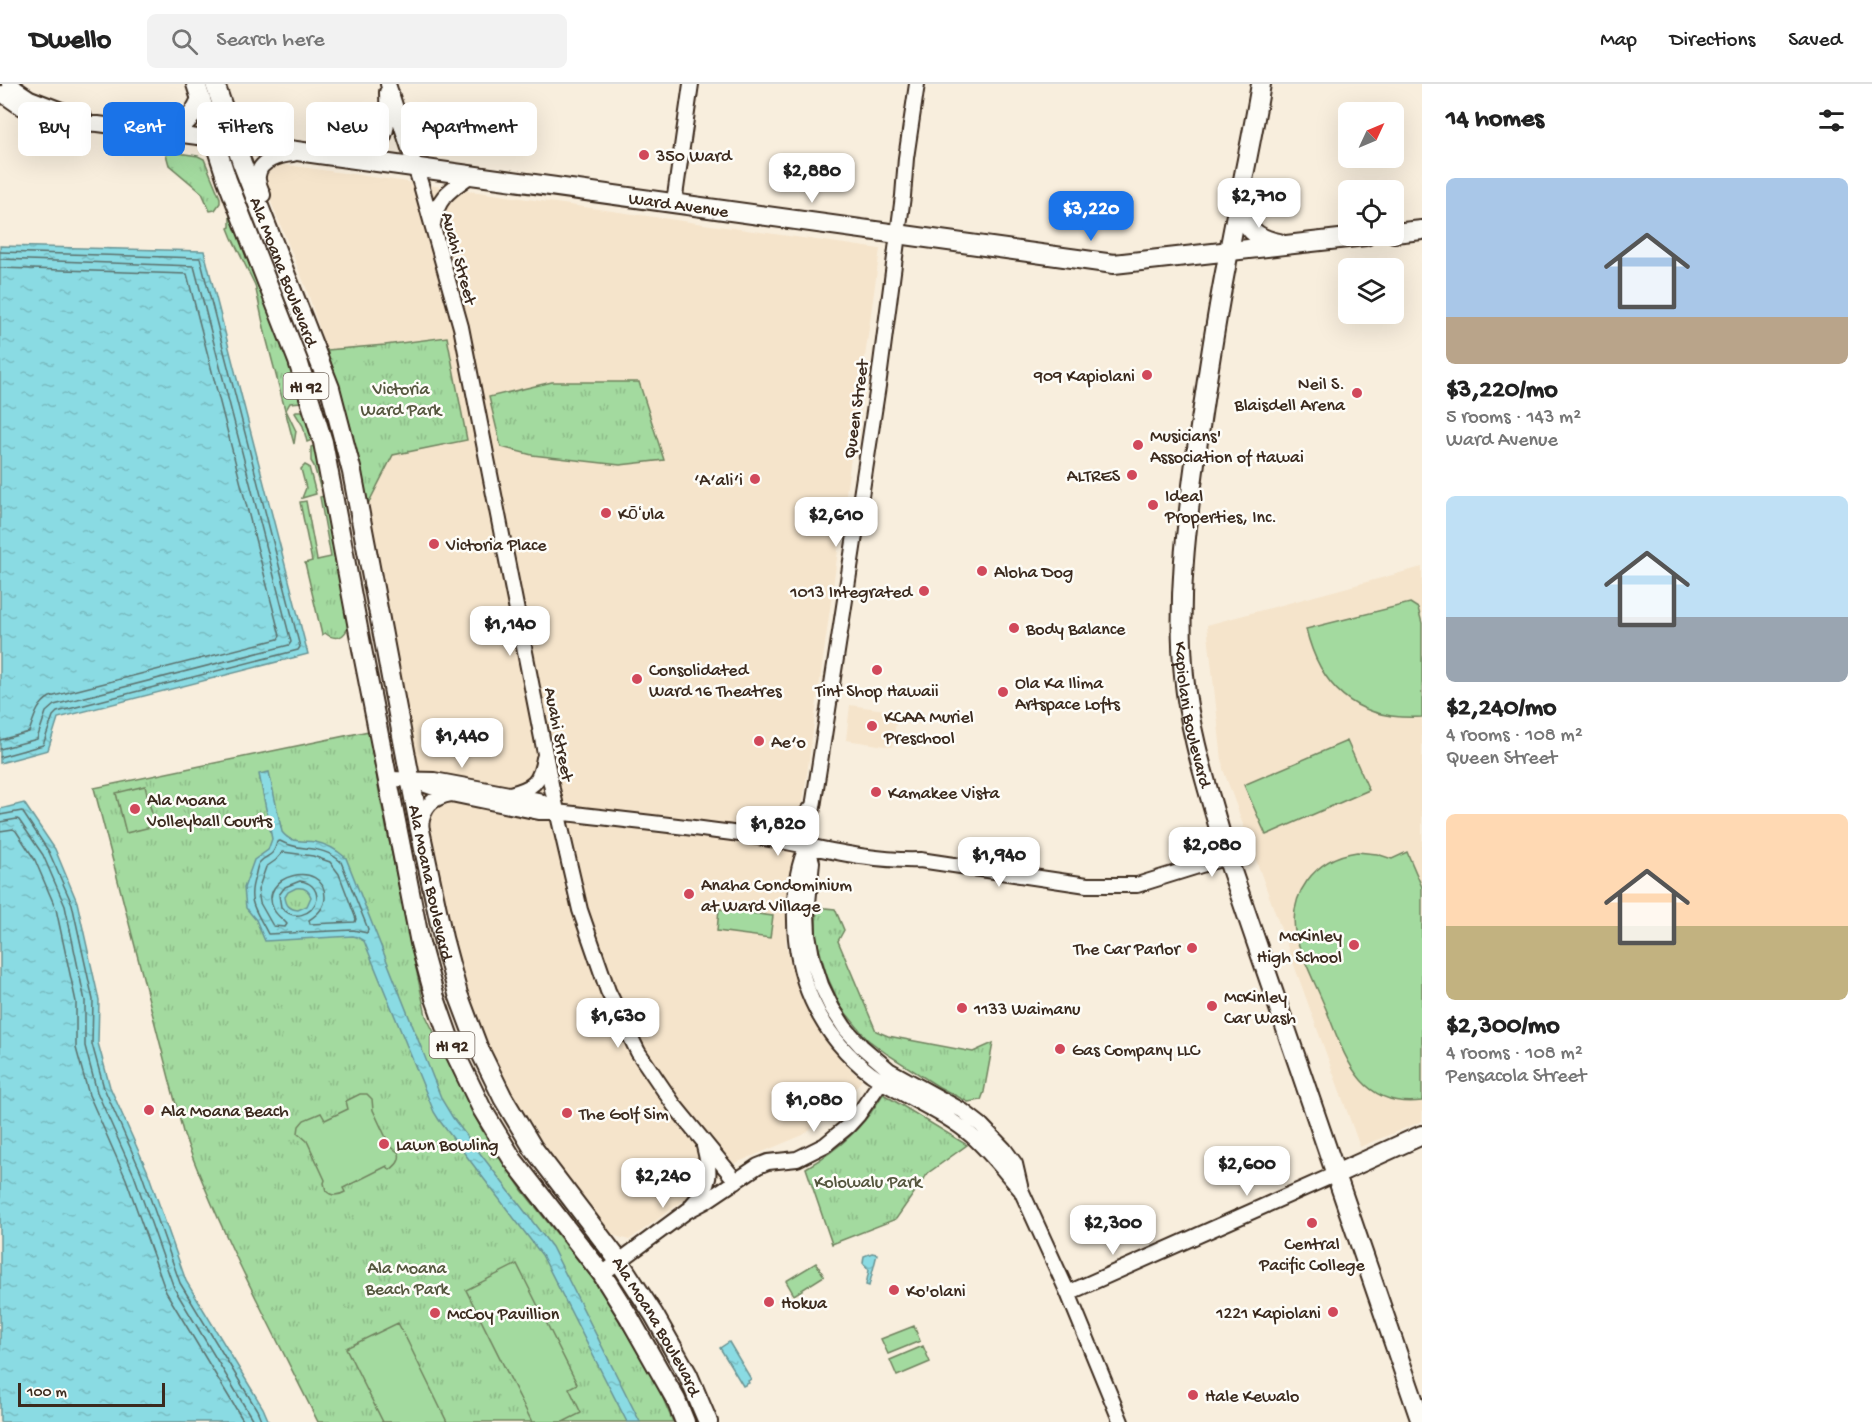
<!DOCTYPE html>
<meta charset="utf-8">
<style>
:root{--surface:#fff;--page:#f2f2f2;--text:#222;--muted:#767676;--line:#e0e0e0;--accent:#1a73e8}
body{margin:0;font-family:"Gochi Hand",sans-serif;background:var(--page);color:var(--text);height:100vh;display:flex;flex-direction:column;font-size:22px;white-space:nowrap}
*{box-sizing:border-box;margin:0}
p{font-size:20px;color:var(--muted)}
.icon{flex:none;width:33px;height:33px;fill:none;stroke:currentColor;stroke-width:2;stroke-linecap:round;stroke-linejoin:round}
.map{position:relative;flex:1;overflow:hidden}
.details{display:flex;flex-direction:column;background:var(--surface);width:450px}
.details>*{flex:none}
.top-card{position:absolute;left:18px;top:18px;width:570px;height:54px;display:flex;gap:12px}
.needle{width:39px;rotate:46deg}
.buttons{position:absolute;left:1338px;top:18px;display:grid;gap:12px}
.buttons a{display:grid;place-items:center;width:66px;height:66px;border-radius:9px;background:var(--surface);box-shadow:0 6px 24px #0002;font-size:30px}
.scale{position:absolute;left:18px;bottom:15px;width:147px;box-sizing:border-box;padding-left:6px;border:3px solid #3b2a1e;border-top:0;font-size:16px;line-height:21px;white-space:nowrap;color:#3b2a1e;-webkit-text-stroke:4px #fdfcf7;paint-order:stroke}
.price{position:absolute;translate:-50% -51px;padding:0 14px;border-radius:12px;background:#fff;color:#222;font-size:20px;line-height:39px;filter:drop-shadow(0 2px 3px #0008)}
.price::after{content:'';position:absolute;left:50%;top:36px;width:18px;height:14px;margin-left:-9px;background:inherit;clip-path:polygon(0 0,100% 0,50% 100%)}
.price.current{background:var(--accent);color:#fff}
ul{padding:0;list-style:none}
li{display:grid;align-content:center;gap:12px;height:318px;padding:0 24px}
li span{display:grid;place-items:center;height:186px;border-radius:9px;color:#555}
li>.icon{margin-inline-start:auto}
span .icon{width:108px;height:108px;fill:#fffc;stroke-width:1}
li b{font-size:26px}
h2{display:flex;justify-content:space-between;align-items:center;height:72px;padding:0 24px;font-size:26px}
.chip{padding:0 21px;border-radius:9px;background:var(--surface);box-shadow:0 6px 24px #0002;font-size:21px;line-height:54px}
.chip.current{background:var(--accent);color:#fff}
header{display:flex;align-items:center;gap:36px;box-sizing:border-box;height:84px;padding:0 30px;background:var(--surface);border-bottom:2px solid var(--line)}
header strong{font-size:28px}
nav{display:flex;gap:33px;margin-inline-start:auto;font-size:21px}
.search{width:420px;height:54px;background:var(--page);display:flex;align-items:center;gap:15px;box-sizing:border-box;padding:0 21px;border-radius:9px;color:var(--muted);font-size:22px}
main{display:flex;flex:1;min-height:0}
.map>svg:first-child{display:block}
.built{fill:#f5e4cb}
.grass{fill:url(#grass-tufts);stroke:#6f825e;stroke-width:1.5}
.pitch{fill:#a3da9f;stroke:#6f825e;stroke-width:1.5}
.water{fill:url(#water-ripples);stroke:#6a9494;stroke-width:1.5;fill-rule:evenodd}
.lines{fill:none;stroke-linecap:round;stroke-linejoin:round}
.shore{stroke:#5b716d;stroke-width:1.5}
.minor-casing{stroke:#3b2a1e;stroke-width:18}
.major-casing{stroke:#3b2a1e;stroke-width:22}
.minor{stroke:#fdfcf7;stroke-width:14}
.major{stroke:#fdfcf7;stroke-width:18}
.poi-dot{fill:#d1495b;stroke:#fdfcf7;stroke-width:2}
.labels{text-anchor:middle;stroke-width:5;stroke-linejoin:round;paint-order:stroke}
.shield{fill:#fdfcf7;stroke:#75695f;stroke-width:1.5}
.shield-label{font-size:16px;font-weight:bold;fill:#3b2a1e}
.poi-label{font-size:18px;fill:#3b2a1e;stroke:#fdfcf7;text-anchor:start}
.street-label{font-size:18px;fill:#3b2a1e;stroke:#fdfcf7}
.park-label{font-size:18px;fill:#55563e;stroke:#fdfcf7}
</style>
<header>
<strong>Dwello</strong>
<div class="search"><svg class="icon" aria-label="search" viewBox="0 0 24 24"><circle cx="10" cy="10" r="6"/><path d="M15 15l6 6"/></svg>Search here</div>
<nav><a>Map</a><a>Directions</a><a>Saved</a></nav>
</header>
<main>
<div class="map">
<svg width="1422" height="1338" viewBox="0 0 1422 1338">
<defs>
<pattern id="grass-tufts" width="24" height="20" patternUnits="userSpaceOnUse" patternTransform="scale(1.5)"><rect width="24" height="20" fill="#a3da9f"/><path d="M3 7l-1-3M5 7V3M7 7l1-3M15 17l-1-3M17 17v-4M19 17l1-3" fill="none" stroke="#8dbb88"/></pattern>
<pattern id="water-ripples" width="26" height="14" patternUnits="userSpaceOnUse" patternTransform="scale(1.5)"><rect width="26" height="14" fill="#8adbe3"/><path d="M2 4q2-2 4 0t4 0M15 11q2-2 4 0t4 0" fill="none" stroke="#78bcc2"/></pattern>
</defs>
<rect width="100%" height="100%" fill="#f8eedd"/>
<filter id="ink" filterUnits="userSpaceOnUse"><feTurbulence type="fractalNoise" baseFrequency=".0167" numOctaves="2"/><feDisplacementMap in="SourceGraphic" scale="12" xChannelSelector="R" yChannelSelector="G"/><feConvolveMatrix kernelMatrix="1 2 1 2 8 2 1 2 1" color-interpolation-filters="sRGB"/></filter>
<g filter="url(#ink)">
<path class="built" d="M280,80L880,165L801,733L786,823V862L801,906L821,945L845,980L862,996L832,1030L803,1051L736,1079L629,1156L609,1150L529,1045L487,970L453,864L350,341L307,206L264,101V91L268,85L273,82Z
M1422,483V1037L1360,1063L1223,685L1207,541Z
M850,621L898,628L892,663L846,656Z"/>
<path class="grass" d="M165,67L198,72L204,75L220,114V119L215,126L210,127L202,109L169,81Z
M230,131L236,142L282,259L301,318L290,319L286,326L296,347L294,360L266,253L255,201L232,154L228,144L230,143Z
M447,253L467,356L393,371L368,420L350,341L327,266L385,261Z
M552,298H639L664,376L620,381L532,371L501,363L489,313Z
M296,327H304L312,356L307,358L303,342L295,329Z
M314,362L322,402L320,403L314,382L311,377V363Z
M305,381L309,383L316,410L302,414L306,404L301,385Z
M324,412L348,541C346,554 335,557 325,549L322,551L305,479L312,477L300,418L306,417L317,476L331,473L320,413Z
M369,647L380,713L426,932L483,1048L522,1106L593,1195L653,1291L673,1338H318C271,1243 220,1149 183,1048L94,704Z
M816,823L835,825L844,846L838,857L876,947L888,952L973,968L993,959L984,1008L981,1016L968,1018L939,1003L887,970L867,955L841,923L827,892L816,854Z
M883,1010L967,1061L928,1089L896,1135L832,1160L806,1084C839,1065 863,1044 883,1010Z"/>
<path class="pitch" d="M1410,519L1418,524L1422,539V633C1359,637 1321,607 1306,545Z
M1347,657L1369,706L1266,751L1244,701Z
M145,702L155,742L126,749L116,709Z
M1357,768L1377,770L1392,775L1407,768L1422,803V1017C1359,1025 1345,972 1326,925C1316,901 1304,878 1296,853C1287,811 1314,774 1357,768Z
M719,825L773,832L770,854L717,847Z
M360,1010H367L372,1015L373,1026L390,1062L399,1069C401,1077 396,1081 390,1086L387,1082L343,1104L345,1108C338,1112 332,1113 326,1107L324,1099L325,1096L307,1057L298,1049L299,1042L304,1036L321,1029L325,1036L348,1025L346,1017Z
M816,1179L824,1192L794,1211L786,1197Z
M517,1180L577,1300L569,1304L581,1329L563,1338H532L466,1206Z
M398,1239L405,1252L447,1338H383L346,1264Z
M914,1242L920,1257L888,1270L881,1255Z
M923,1262L930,1278L897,1292L890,1276Z"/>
<path class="water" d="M0,162L204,167L308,570L58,634L48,666L0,679Z
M269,688L282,748C291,760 302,756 315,758C327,760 337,766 346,774L442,1016L453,1034L552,1163L640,1338H627L542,1171L439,1036L434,1028L364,857L357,853L353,852L265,857L256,836L246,824L244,804L254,776L268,766L272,755L259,690ZM296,804C304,803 309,806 311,813L307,822L298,826C289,825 286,821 285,813L288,808Z
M24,719L55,765L77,818L99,916L98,959L110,1003L147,1086L186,1197L263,1324L269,1338H0V725Z
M872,1169L877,1170L869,1202L866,1201L869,1186L863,1179L864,1172Z
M729,1258L751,1295L748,1297L749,1299L743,1302L720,1264Z"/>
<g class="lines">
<path class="shore" d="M0,168L200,174L300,563L298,566L57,628L53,632L43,661L0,673
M0,175L194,182L291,558L289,561L54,621L46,628L37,655L0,665
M0,184L187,190L280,552L278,555L50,613C37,620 34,634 29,648L0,656
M0,731L22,727L49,768L72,820L93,916L92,960L104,1004L141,1088L180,1199L257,1326L262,1338
M0,738L17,735L19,736L43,771L65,822L85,917V962L97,1008L134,1091L174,1204L254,1338
M0,747L13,745L16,747L35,776L56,825L76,918V964L89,1011L126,1095L166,1208L244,1338
M280,757C301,769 321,759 341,778L368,845L367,849L353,846L268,850C257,827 246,819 255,793C256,789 257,782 259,779C266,770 273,775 277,758Z
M283,768L313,772L330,778L339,790L356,835L355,838L310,840L309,836C317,831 325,824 325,813C325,774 256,791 274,826C277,832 283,835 287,840L285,843L273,842L260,819L258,806L266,783L276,776Z
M300,797C310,798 317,804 317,815C312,832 293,837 281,823L279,811L285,803Z"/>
<g class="minor-casing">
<path id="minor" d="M9,0L30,14L85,35
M388,0L421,101L461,243L552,705L580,826L608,907L638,968L674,1021L736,1097
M917,0L906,74L903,112L878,302L807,762C798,781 795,802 795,824C793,890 817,949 871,990C903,1013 942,1026 972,1052C990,1068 1005,1088 1021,1106
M0,9L20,23L52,38L98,40L213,55
M343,70C391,67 388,48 387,8
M263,111C261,105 257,98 258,92C259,76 281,71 293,70
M674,119L691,0
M433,140C437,113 450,106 471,91
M388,695L434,696L509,710L538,716L557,728
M411,696L451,710L539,728H557C622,736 688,742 753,752C808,760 863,778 920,776L1087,801H1137L1227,773
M510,710C533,704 540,699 544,674
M421,742C423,723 432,713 451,710
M759,751C783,745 797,743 812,723
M807,762L812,778L807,829L808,850L812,873L821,901L832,924L845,944L861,962L889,986L963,1027L981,1041L1004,1065L1015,1080L1021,1106L1068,1209L1121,1338
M692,1121C712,1100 711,1089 704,1062
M602,1190L687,1127L706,1117L758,1082L768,1078L797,1075L825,1061L848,1042L858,1031L886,990
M1068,1209L1336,1090"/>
</g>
<g class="major-casing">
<g id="major">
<path d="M196,0L227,96L298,277L323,358L361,560L420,859L435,914L453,965L482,1025L513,1076L602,1190L629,1233L676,1316L685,1338"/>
<path id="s1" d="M215,0L242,79L330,304L352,388L420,746L443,854L458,910L478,963L503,1014L533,1064L619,1177L654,1231L688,1291L708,1338"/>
<path id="s2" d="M1261,0C1251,61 1237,122 1226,183C1214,245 1205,308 1196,371C1186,444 1177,518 1184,592C1190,655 1211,713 1227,773L1421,1338"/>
<path d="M164,49C185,40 191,37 201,15"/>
<path id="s3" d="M224,57L1114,180L1366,152"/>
<path d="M1239,120C1245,143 1255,155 1279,159"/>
<path d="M1394,149L1422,146"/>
<path d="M1336,1090L1422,1051"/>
</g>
</g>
<use href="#minor" class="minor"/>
<use href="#major" class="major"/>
</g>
</g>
<g class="poi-dot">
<circle cx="644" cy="71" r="6"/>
<circle cx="1147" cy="291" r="6"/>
<circle cx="1357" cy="309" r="6"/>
<circle cx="1138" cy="361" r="6"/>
<circle cx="1132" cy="391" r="6"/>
<circle cx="755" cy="395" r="6"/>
<circle cx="1153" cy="421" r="6"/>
<circle cx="606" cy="429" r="6"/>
<circle cx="434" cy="460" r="6"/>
<circle cx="982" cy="487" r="6"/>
<circle cx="924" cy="507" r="6"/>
<circle cx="1014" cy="544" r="6"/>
<circle cx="877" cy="586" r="6"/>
<circle cx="637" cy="595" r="6"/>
<circle cx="1003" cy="608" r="6"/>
<circle cx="872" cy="642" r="6"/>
<circle cx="759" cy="657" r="6"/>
<circle cx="876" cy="708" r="6"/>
<circle cx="135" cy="725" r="6"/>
<circle cx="689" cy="810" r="6"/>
<circle cx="1354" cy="861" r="6"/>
<circle cx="1192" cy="864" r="6"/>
<circle cx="1212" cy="922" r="6"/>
<circle cx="962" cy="924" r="6"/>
<circle cx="1060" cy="965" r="6"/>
<circle cx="149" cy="1026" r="6"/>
<circle cx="567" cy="1029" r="6"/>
<circle cx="384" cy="1060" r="6"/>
<circle cx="1312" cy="1139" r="6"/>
<circle cx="894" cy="1206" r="6"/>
<circle cx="769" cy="1218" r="6"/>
<circle cx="1333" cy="1228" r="6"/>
<circle cx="435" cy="1229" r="6"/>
<circle cx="1193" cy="1311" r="6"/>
</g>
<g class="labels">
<g class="shield">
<rect x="283.5" y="289" width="45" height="26" rx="4.5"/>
<rect x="429.5" y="948" width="45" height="26" rx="4.5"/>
</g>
<g class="shield-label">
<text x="306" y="308">HI 92</text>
<text x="452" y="967">HI 92</text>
</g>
<g class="poi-label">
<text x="656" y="77">350 Ward</text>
<text x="1135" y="297" text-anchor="end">909 Kapiolani</text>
<text x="1345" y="305" text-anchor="end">Neil S.<tspan x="1345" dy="21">Blaisdell Arena</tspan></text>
<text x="1150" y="357">Musicians'<tspan x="1150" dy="21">Association of Hawai</tspan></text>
<text x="1120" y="397" text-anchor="end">ALTRES</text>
<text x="743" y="401" text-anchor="end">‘A‘ali‘i</text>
<text x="1165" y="417">Ideal<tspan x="1165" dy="21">Properties, Inc.</tspan></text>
<text x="618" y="435">Kōʻula</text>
<text x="446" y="466">Victoria Place</text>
<text x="994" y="493">Aloha Dog</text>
<text x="912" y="513" text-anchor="end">1013 Integrated</text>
<text x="1026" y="550">Body Balance</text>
<text x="649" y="591">Consolidated<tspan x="649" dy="21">Ward 16 Theatres</tspan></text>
<text x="1015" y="604">Ola Ka Ilima<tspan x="1015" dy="21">Artspace Lofts</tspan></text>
<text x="877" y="612" text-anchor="middle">Tint Shop Hawaii</text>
<text x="884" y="638">KCAA Muriel<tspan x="884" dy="21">Preschool</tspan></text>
<text x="771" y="663">Ae‘o</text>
<text x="888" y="714">Kamakee Vista</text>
<text x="147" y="721">Ala Moana<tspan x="147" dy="21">Volleyball Courts</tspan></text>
<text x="701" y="806">Anaha Condominium<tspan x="701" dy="21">at Ward Village</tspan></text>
<text x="1342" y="857" text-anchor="end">McKinley<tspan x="1342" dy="21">High School</tspan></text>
<text x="1180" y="870" text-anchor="end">The Car Parlor</text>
<text x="1224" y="918">McKinley<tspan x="1224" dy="21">Car Wash</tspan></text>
<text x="974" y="930">1133 Waimanu</text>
<text x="1072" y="971">Gas Company LLC</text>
<text x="161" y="1032">Ala Moana Beach</text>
<text x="579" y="1035">The Golf Sim</text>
<text x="396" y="1066">Lawn Bowling</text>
<text x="1312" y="1165" text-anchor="middle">Central<tspan x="1312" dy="21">Pacific College</tspan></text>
<text x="906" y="1212">Ko'olani</text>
<text x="781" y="1224">Hokua</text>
<text x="1321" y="1234" text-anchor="end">1221 Kapiolani</text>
<text x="447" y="1235">McCoy Pavillion</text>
<text x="1205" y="1317">Hale Kewalo</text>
</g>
<g class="street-label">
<text dy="6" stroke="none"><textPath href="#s3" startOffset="459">Ward Avenue</textPath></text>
<text transform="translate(460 174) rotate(75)" y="6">Auahi Street</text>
<text dy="6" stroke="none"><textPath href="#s1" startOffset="200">Ala Moana Boulevard</textPath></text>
<text transform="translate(855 325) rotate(-82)" y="6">Queen Street</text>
<text dy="6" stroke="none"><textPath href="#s2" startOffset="638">Kapiolani Boulevard</textPath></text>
<text transform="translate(560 650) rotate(79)" y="6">Auahi Street</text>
<text dy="6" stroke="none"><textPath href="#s1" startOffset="830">Ala Moana Boulevard</textPath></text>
<text dy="6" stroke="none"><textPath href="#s1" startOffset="1334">Ala Moana Boulevard</textPath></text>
</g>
<g class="park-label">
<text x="401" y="310">Victoria<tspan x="401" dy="21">Ward Park</tspan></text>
<text x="868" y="1103">Kolowalu Park</text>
<text x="407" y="1189">Ala Moana<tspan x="407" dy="21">Beach Park</tspan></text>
</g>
</g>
</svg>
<div class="buttons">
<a><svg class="needle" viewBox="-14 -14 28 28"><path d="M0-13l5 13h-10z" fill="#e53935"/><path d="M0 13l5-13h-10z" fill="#767676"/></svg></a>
<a><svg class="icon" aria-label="locate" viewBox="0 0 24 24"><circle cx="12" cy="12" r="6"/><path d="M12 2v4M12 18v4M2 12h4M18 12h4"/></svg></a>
<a><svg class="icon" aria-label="layers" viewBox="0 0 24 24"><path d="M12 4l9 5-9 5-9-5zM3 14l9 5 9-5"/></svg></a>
</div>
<div class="scale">100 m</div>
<b class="price" style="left:812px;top:120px">$2,880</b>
<b class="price" style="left:1259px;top:145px">$2,710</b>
<b class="price current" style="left:1091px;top:158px">$3,220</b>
<b class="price" style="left:836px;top:464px">$2,610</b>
<b class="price" style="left:510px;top:573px">$1,140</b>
<b class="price" style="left:462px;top:685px">$1,440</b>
<b class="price" style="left:778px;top:773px">$1,820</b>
<b class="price" style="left:1212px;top:794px">$2,080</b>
<b class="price" style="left:999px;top:804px">$1,940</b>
<b class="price" style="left:618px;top:965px">$1,630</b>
<b class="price" style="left:814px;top:1049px">$1,080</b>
<b class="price" style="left:1247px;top:1113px">$2,600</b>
<b class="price" style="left:663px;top:1125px">$2,240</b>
<b class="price" style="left:1113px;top:1172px">$2,300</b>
<div class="top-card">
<a class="chip">Buy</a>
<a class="chip current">Rent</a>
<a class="chip">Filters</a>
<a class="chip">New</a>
<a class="chip">Apartment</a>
</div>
</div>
<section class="details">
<h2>14 homes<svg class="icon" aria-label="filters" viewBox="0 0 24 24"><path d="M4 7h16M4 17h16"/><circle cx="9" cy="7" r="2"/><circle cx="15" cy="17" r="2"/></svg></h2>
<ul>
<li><span style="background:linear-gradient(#a9c7e8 75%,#b9a48a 0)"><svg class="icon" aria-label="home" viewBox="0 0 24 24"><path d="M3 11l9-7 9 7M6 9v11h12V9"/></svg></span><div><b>$3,220/mo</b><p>5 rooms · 143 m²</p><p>Ward Avenue</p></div></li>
<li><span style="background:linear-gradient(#bfe0f5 65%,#9aa5b1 0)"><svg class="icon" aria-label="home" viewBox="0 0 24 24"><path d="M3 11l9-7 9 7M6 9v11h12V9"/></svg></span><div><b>$2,240/mo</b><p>4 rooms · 108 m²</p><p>Queen Street</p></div></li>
<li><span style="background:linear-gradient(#ffd9b3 60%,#c2b280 0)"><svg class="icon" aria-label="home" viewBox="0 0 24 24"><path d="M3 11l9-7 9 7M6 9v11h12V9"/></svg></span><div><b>$2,300/mo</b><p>4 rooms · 108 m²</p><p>Pensacola Street</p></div></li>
</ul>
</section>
</main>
